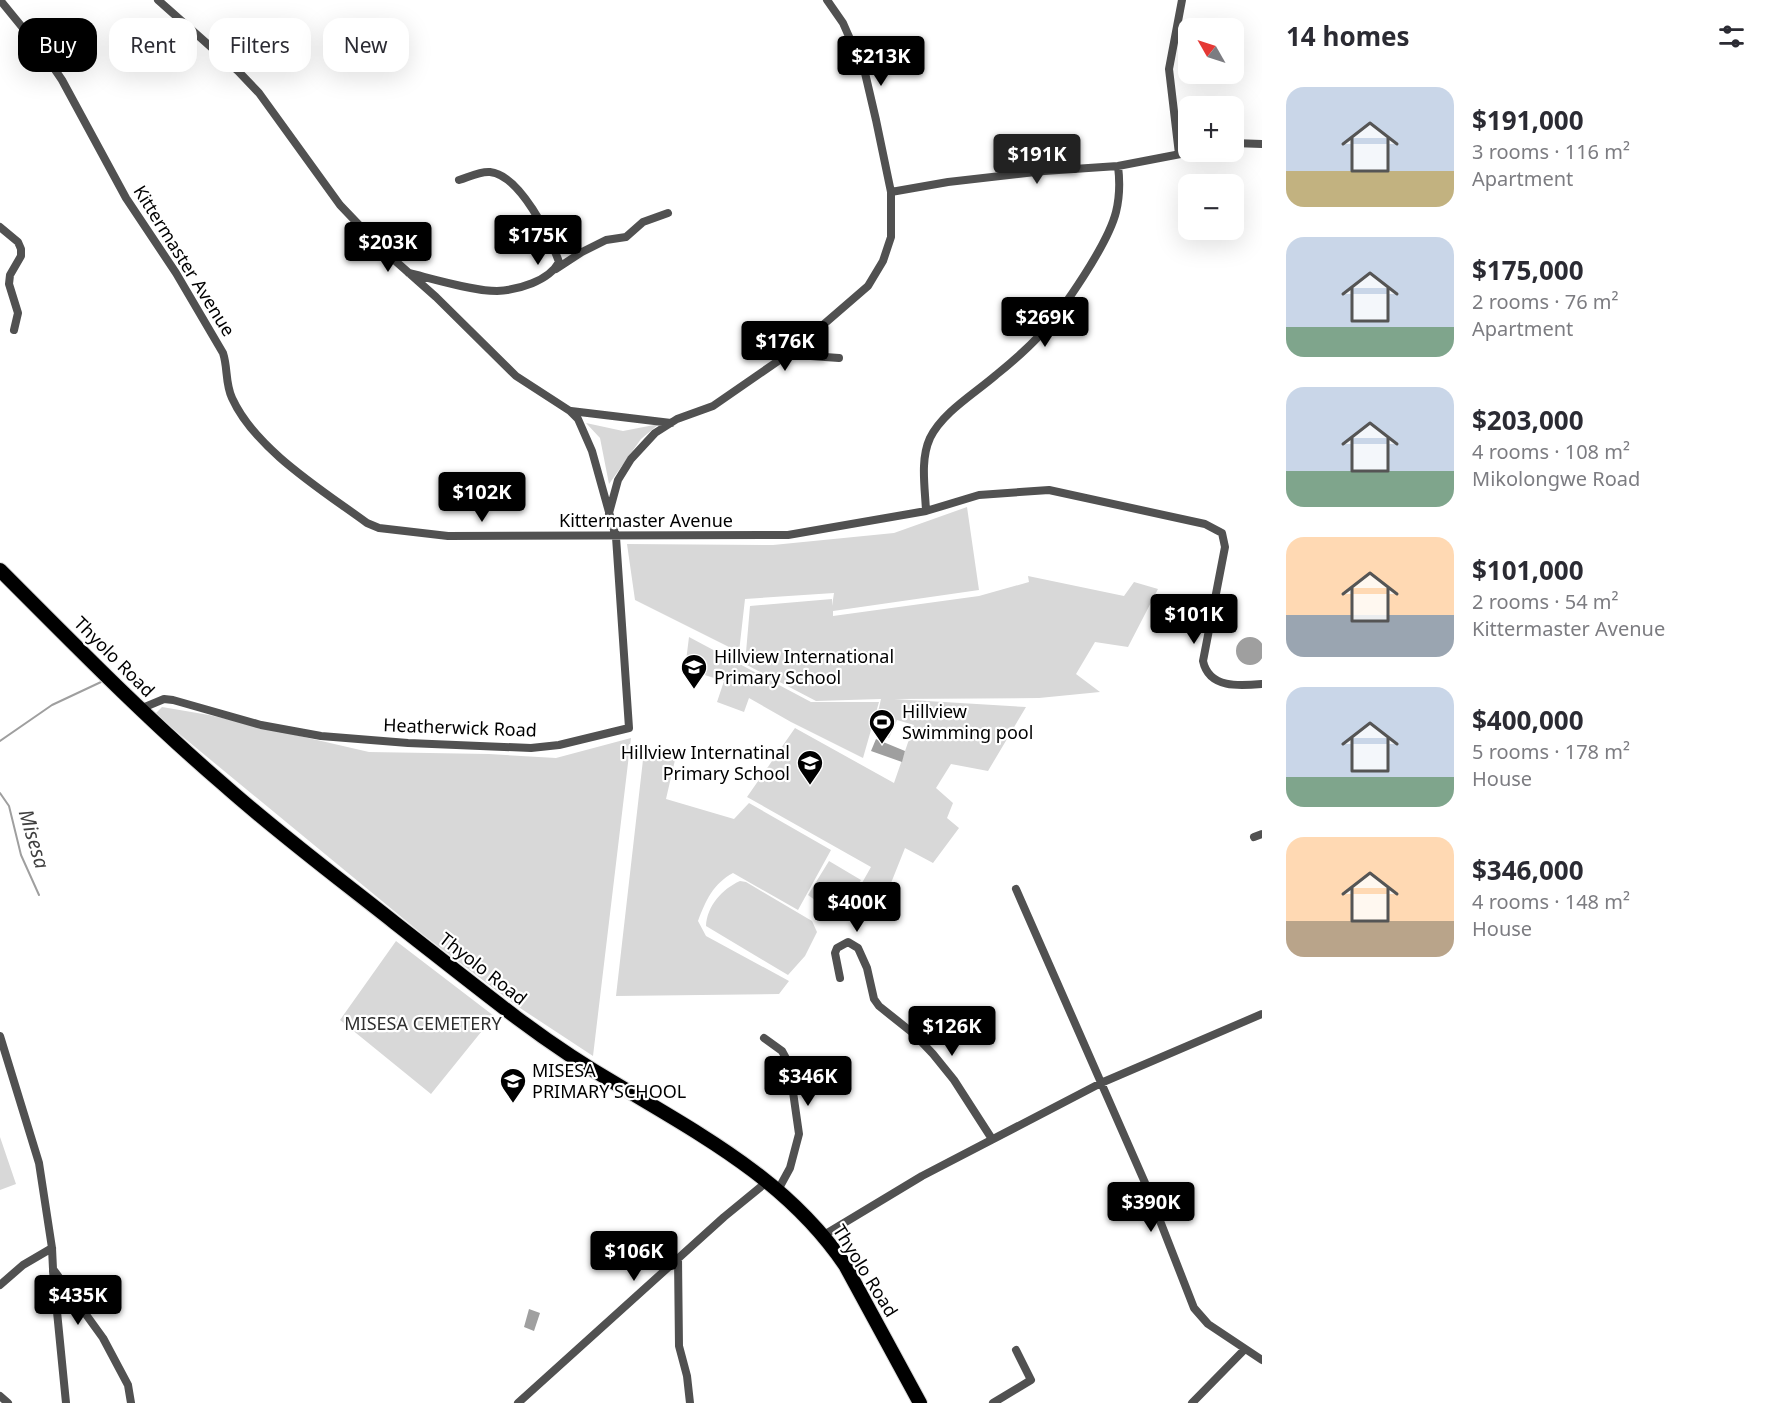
<!DOCTYPE html>
<meta charset="utf-8">
<style>
:root{--surface:#fff;--page:#f7f7f7;--text:#2b2b33;--muted:#7c7c81;--accent:#000}
body{margin:0;font-family:"Noto Sans",sans-serif;background:var(--page);color:var(--text);height:100vh;display:flex;flex-direction:column;font-size:22px;white-space:nowrap}
*{box-sizing:border-box;margin:0}
p{font-size:20px;color:var(--muted)}
.icon{flex:none;width:33px;height:33px;fill:none;stroke:currentColor;stroke-width:2;stroke-linecap:round;stroke-linejoin:round}
.map{position:relative;flex:1;overflow:hidden}
.drawer{display:flex;flex-direction:column;background:var(--surface);width:510px}
.drawer>*{flex:none}
.banner{position:absolute;left:18px;top:18px;width:570px;height:54px;display:flex;gap:12px}
.needle{width:39px;rotate:309deg}
.tools{position:absolute;left:1178px;top:18px;display:grid;gap:12px}
.tools a{display:grid;place-items:center;width:66px;height:66px;border-radius:12px;background:var(--surface);box-shadow:0 6px 24px #0002;font-size:30px}
.price{position:absolute;translate:-50% -51px;padding:0 14px;border-radius:6px;background:var(--accent);color:#fff;font-size:20px;line-height:39px;filter:drop-shadow(0 2px 3px #0008)}
.price::after{content:'';position:absolute;left:50%;top:36px;width:18px;height:14px;margin-left:-9px;background:inherit;clip-path:polygon(0 0,100% 0,50% 100%)}
.price.selected{background:#222;color:#fff}
ul{padding:0;list-style:none}
li{display:flex;align-items:center;gap:18px;height:150px;padding:0 24px}
li span{display:grid;place-items:center;flex:none;width:168px;height:120px;border-radius:18px;color:#555}
li>.icon{margin-inline-start:auto}
span .icon{width:72px;height:72px;fill:#fffc;stroke-width:1}
li b{font-size:26px}
h2{display:flex;justify-content:space-between;align-items:center;height:72px;padding:0 24px;font-size:26px}
.tag{padding:0 21px;border-radius:18px;background:var(--surface);box-shadow:0 6px 24px #0002;font-size:21px;line-height:54px}
.tag.selected{background:var(--accent);color:#fff}
main{display:flex;flex:1;min-height:0}
.map>svg:first-child{display:block}
.green{fill:#d8d8d8}
.water{fill:#9f9f9f}
.lines{fill:none;stroke-linecap:round;stroke-linejoin:round}
.stream{stroke:#9f9f9f;stroke-width:2}
.highway-casing{stroke:#dbdbdb;stroke-width:16}
.street{stroke:#515151;stroke-width:8}
.highway{stroke:#000;stroke-width:14}
.labels{text-anchor:middle;stroke-width:4.5;stroke-linejoin:round;paint-order:stroke}
.street-label{font-size:18px;fill:#000;stroke:#fff}
.poi-label{font-size:18px;fill:#000;stroke:#fff;text-anchor:start}
.park-label{font-size:18px;fill:#2f2f2f;stroke:#fff}
.water-label{font-size:20px;font-style:italic;fill:#404040;stroke:#fff}
</style>
<main>
<div class="map">
<svg width="1262" height="1403" viewBox="0 0 1262 1403">
<rect width="100%" height="100%" fill="#fff"/>
<path class="green" d="M586,423L623,431L659,424L641,439L609,484L600,438Z
M967,507L979,590L833,611V616L979,596L1029,582L1028,576L1124,596L1134,582L1158,589L1128,647L1095,642L1076,674L1100,692L1039,698L894,699L1026,707L988,771L951,764L936,788L953,803L947,818L959,828L933,863L905,848L889,888L874,907L854,897L871,867L747,797L795,728L894,783L914,725L897,720L889,738L873,733L881,699L816,701L745,664L750,606L832,599V606L834,593L745,599L739,652L635,600L627,544L773,545L894,533Z
M689,637L811,702H879L863,758L791,722L749,698L744,712L717,702L724,681L685,669Z
M162,707L209,715L369,752L489,754L556,758L631,738L593,1056L517,1006L422,934L155,714Z
M644,751L675,760L666,799L734,819L749,803L831,850L798,910L733,873C713,884 706,900 698,921L706,936L789,981L779,994L616,996Z
M829,861L861,880L838,917L808,895Z
M740,881L746,882L812,921L817,932L805,956L788,975L706,926C707,906 722,889 740,881Z
M396,941L494,1016L431,1094L340,1020Z
M0,1137L16,1184L0,1190Z"/>
<path class="water" d="M1236 651a14 14 0 1 1 28 0a14 14 0 1 1-28 0Z
M876,739L905,751L902,762L871,751Z
M529,1309L540,1313L534,1331L524,1327Z"/>
<g class="lines">
<path class="stream" d="M0,741L52,705L101,682
M0,793L9,806L21,855L39,895"/>
<g class="highway-casing">
<path id="highway" d="M0,570C73,643 145,717 223,784C278,833 337,877 395,923C436,955 476,987 517,1018C549,1042 583,1065 618,1085C703,1136 788,1181 845,1265L920,1403"/>
</g>
<path class="street" d="M0,0L45,55L62,80L126,198L176,273L223,353C228,368 225,383 232,398C255,449 322,490 367,523L379,528L448,536L788,535L926,511L979,495L1049,490L1205,524L1222,533L1225,547L1203,661C1209,689 1240,686 1262,684
M1233,143L1262,144
M1179,154L1169,69L1182,0
M891,192L948,182L1044,171L1118,166L1191,152
M0,227L18,242L21,249V256L10,275L9,284L18,313L14,330
M556,269L582,252L606,240L626,237L643,222L668,213
M409,273C433,279 473,291 497,291C518,290 549,281 559,262C550,237 520,175 490,172C480,171 469,177 459,180
M798,347L811,356L839,358
M571,411L671,423
M926,511C925,487 920,460 930,438C943,412 974,394 996,375C1011,363 1026,350 1040,335C1063,310 1108,244 1116,212C1120,196 1120,182 1118,166
M609,513L618,480L631,459L655,433L677,419L713,406L794,350L868,286L883,261L891,237V192L876,120L865,73L843,23L827,0
M140,709L164,699L173,700L261,725L321,736L408,743L531,748L559,745L629,728L616,537L592,451L578,419L570,411L516,376L436,297L383,250L340,205L259,93L238,71L158,0
M1254,837L1262,834
M1016,889L1146,1185L1194,1308L1208,1324L1262,1360
M840,978L835,953L837,948L848,942L858,948L867,968L874,999L879,1006L914,1034L933,1054L954,1080L992,1139
M0,1036L39,1163L52,1248L53,1269L103,1338L128,1385L131,1403
M764,1038L782,1051L789,1064L799,1134L790,1168L778,1190
M824,1235L922,1176L1101,1083L1262,1014
M678,1259L679,1346L687,1376L690,1403
M53,1271L66,1403
M0,1285L23,1265L52,1248
M0,1396L8,1403
M518,1403L724,1217L768,1181
M993,1403L1031,1380L1016,1350
M1192,1403L1244,1350"/>
<use href="#highway" class="highway"/>
</g>
<defs>
<g id="school-pin" transform="scale(1.35)"><path d="M0 17L-7.5 6A9.5 9.5 0 1 1 7.5 6Z" fill="#000" stroke="#fff"/><path d="M0-5L7-2L0 1L-7-2ZM-4 1L0 2.5L4 1V4Q0 6-4 4Z" fill="#fff"/></g>
<g id="stadium-pin" transform="scale(1.35)"><path d="M0 17L-7.5 6A9.5 9.5 0 1 1 7.5 6Z" fill="#000" stroke="#fff"/><path d="M0-5a6.5 5 0 1 0 0 10a6.5 5 0 1 0 0-10ZM-3.5-1.8h7v3.6h-7Z" fill="#fff"/></g>
</defs>
<g fill-rule="evenodd">
<use href="#school-pin" x="694" y="667"/>
<use href="#stadium-pin" x="882" y="722"/>
<use href="#school-pin" x="810" y="763"/>
<use href="#school-pin" x="513" y="1081"/>
</g>
<g class="labels">
<g class="street-label">
<text transform="translate(184 261) rotate(58)" y="6">Kittermaster Avenue</text>
<text x="646" y="527">Kittermaster Avenue</text>
<text transform="translate(114 657) rotate(45)" y="6">Thyolo Road</text>
<text transform="translate(460 728) rotate(2)" y="6">Heatherwick Road</text>
<text transform="translate(483 969) rotate(38)" y="6">Thyolo Road</text>
<text transform="translate(865 1271) rotate(58)" y="6">Thyolo Road</text>
</g>
<g class="poi-label">
<text x="714" y="663">Hillview International<tspan x="714" dy="21">Primary School</tspan></text>
<text x="902" y="718">Hillview<tspan x="902" dy="21">Swimming pool</tspan></text>
<text x="790" y="759" text-anchor="end">Hillview Internatinal<tspan x="790" dy="21">Primary School</tspan></text>
<text x="532" y="1077">MISESA<tspan x="532" dy="21">PRIMARY SCHOOL</tspan></text>
</g>
<g class="park-label">
<text x="423" y="1030">MISESA CEMETERY</text>
</g>
<g class="water-label">
<text transform="translate(34 839) rotate(73)" y="7">Misesa</text>
</g>
</g>
</svg>
<div class="tools">
<a><svg class="needle" viewBox="-14 -14 28 28"><path d="M0-13l5 13h-10z" fill="#e53935"/><path d="M0 13l5-13h-10z" fill="#7c7c81"/></svg></a>
<a>+</a>
<a>−</a>
</div>
<b class="price" style="left:881px;top:87px">$213K</b>
<b class="price selected" style="left:1037px;top:185px">$191K</b>
<b class="price" style="left:538px;top:266px">$175K</b>
<b class="price" style="left:388px;top:273px">$203K</b>
<b class="price" style="left:1045px;top:348px">$269K</b>
<b class="price" style="left:785px;top:372px">$176K</b>
<b class="price" style="left:482px;top:523px">$102K</b>
<b class="price" style="left:1194px;top:645px">$101K</b>
<b class="price" style="left:857px;top:933px">$400K</b>
<b class="price" style="left:952px;top:1057px">$126K</b>
<b class="price" style="left:808px;top:1107px">$346K</b>
<b class="price" style="left:1151px;top:1233px">$390K</b>
<b class="price" style="left:634px;top:1282px">$106K</b>
<b class="price" style="left:78px;top:1326px">$435K</b>
<div class="banner">
<a class="tag selected">Buy</a>
<a class="tag">Rent</a>
<a class="tag">Filters</a>
<a class="tag">New</a>
</div>
</div>
<section class="drawer">
<h2>14 homes<svg class="icon" aria-label="filters" viewBox="0 0 24 24"><path d="M4 7h16M4 17h16"/><circle cx="9" cy="7" r="2"/><circle cx="15" cy="17" r="2"/></svg></h2>
<ul>
<li><span style="background:linear-gradient(#c9d6e8 70%,#c2b280 0)"><svg class="icon" aria-label="home" viewBox="0 0 24 24"><path d="M3 11l9-7 9 7M6 9v11h12V9"/></svg></span><div><b>$191,000</b><p>3 rooms · 116 m²</p><p>Apartment</p></div></li>
<li><span style="background:linear-gradient(#c9d6e8 75%,#7fa58c 0)"><svg class="icon" aria-label="home" viewBox="0 0 24 24"><path d="M3 11l9-7 9 7M6 9v11h12V9"/></svg></span><div><b>$175,000</b><p>2 rooms · 76 m²</p><p>Apartment</p></div></li>
<li><span style="background:linear-gradient(#c9d6e8 70%,#7fa58c 0)"><svg class="icon" aria-label="home" viewBox="0 0 24 24"><path d="M3 11l9-7 9 7M6 9v11h12V9"/></svg></span><div><b>$203,000</b><p>4 rooms · 108 m²</p><p>Mikolongwe Road</p></div></li>
<li><span style="background:linear-gradient(#ffd9b3 65%,#9aa5b1 0)"><svg class="icon" aria-label="home" viewBox="0 0 24 24"><path d="M3 11l9-7 9 7M6 9v11h12V9"/></svg></span><div><b>$101,000</b><p>2 rooms · 54 m²</p><p>Kittermaster Avenue</p></div></li>
<li><span style="background:linear-gradient(#c9d6e8 75%,#7fa58c 0)"><svg class="icon" aria-label="home" viewBox="0 0 24 24"><path d="M3 11l9-7 9 7M6 9v11h12V9"/></svg></span><div><b>$400,000</b><p>5 rooms · 178 m²</p><p>House</p></div></li>
<li><span style="background:linear-gradient(#ffd9b3 70%,#b9a48a 0)"><svg class="icon" aria-label="home" viewBox="0 0 24 24"><path d="M3 11l9-7 9 7M6 9v11h12V9"/></svg></span><div><b>$346,000</b><p>4 rooms · 148 m²</p><p>House</p></div></li>
</ul>
</section>
</main>
